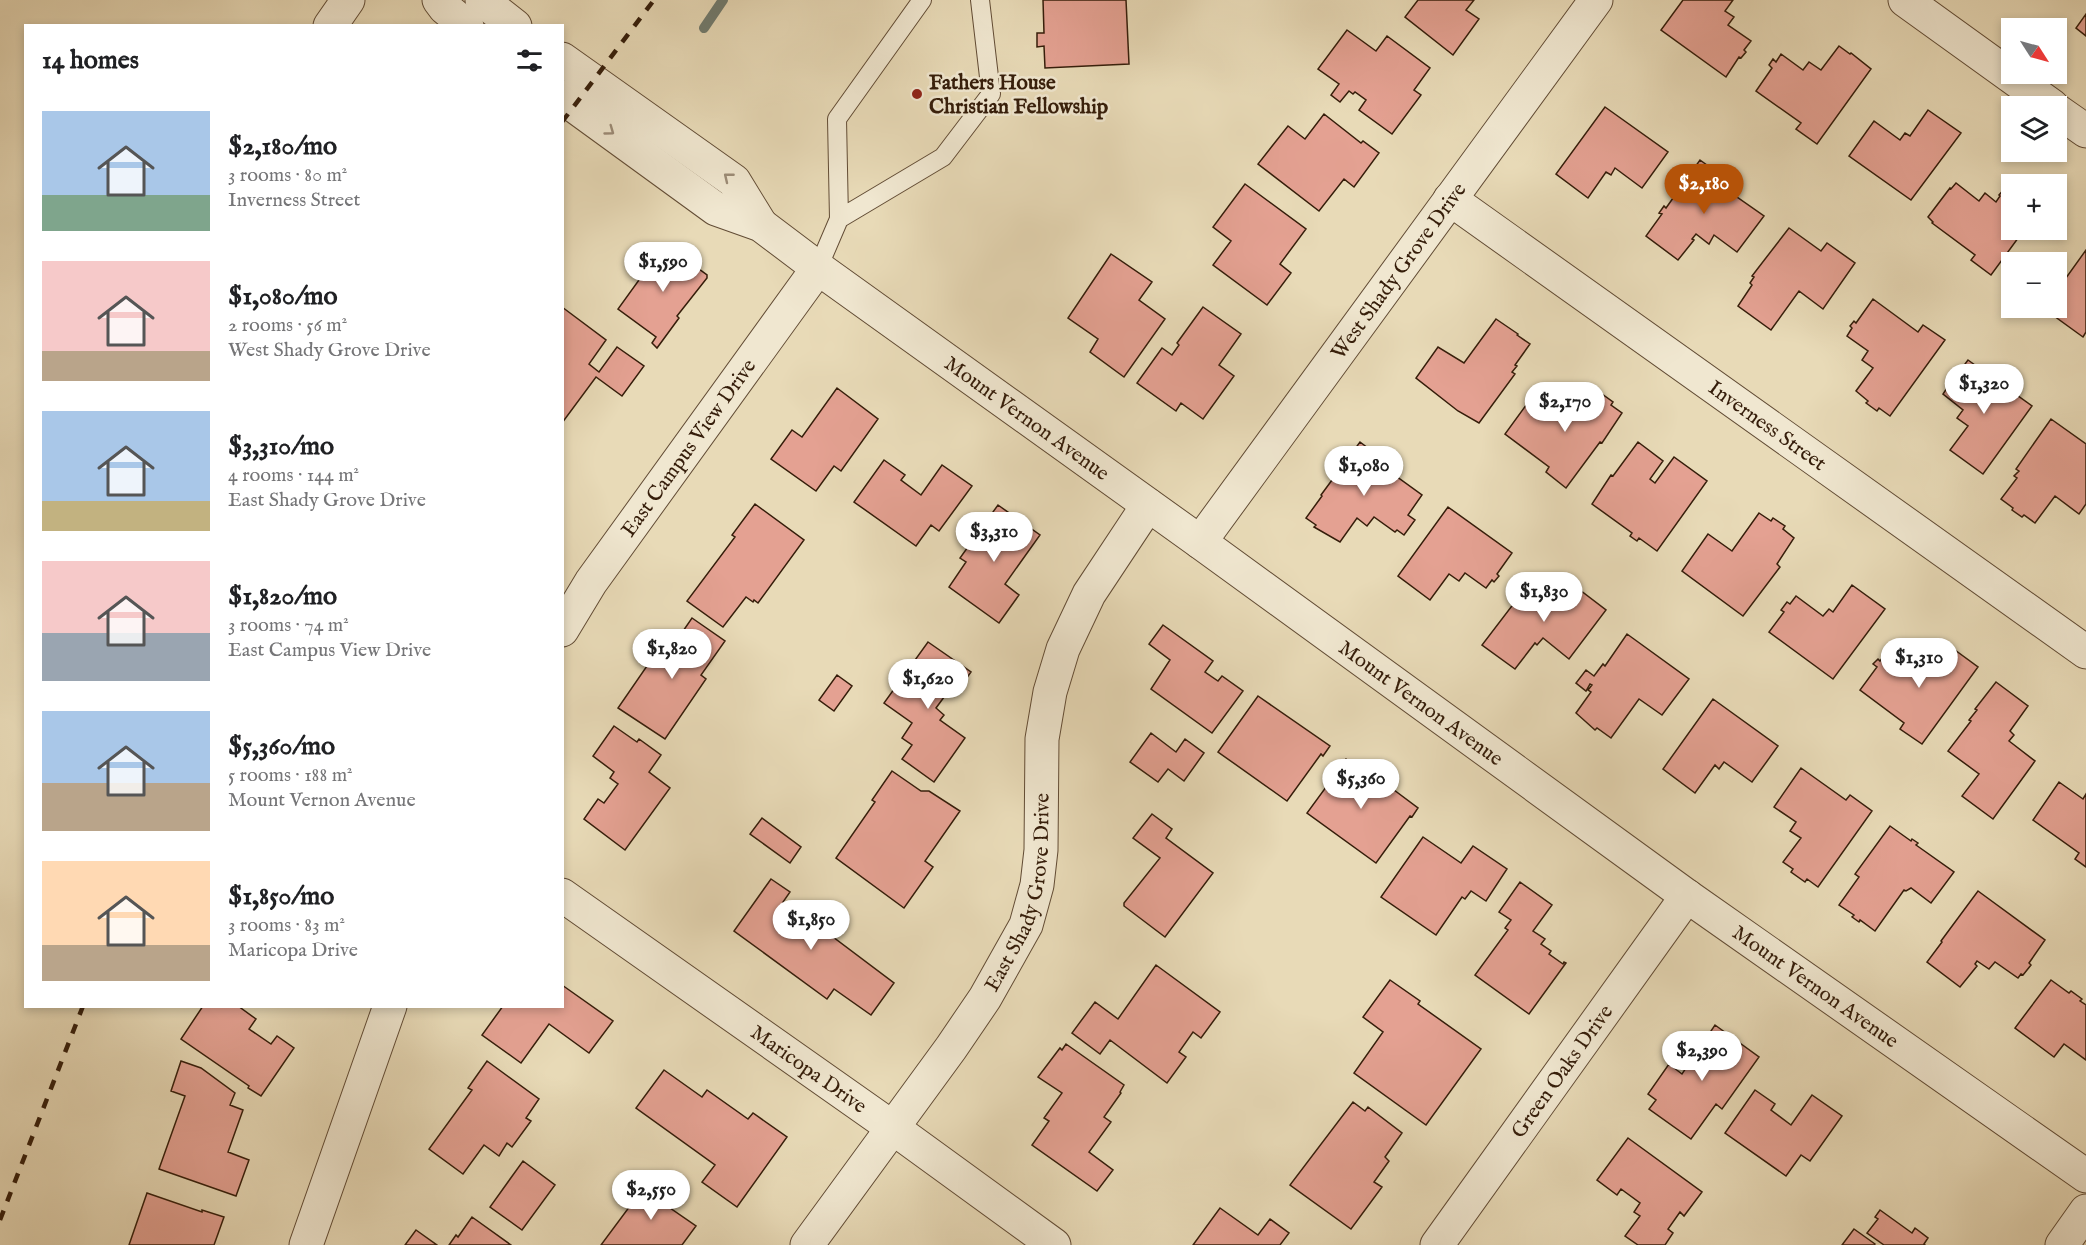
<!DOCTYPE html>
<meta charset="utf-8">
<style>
:root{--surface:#fff;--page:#f2f2f2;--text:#202124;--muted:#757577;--accent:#b45309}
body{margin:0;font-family:"IM FELL English",serif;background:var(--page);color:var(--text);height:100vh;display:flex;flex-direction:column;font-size:22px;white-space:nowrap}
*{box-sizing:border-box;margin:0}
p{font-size:20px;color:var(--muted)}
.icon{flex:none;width:33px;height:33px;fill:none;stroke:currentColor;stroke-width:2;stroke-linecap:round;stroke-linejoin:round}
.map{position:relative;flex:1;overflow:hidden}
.drawer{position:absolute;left:24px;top:24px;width:540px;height:984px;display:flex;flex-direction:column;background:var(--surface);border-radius:0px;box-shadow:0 3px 9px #0003}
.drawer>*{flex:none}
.needle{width:39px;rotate:126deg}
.fabs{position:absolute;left:2001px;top:18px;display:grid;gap:12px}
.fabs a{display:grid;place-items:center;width:66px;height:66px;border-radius:0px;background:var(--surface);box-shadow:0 3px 9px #0003;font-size:30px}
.price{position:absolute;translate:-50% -51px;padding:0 14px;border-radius:21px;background:#fff;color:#222;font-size:20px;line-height:39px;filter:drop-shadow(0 2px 3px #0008)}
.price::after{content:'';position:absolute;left:50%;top:36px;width:18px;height:14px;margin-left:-9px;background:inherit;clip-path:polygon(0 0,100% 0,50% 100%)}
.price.current{background:var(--accent);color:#fff}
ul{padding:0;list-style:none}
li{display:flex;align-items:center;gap:18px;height:150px;padding:0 18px}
li span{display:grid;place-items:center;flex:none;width:168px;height:120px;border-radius:0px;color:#555}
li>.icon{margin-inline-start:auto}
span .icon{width:72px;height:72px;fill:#fffc;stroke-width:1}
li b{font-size:26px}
h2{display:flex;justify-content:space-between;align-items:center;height:72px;padding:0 18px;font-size:26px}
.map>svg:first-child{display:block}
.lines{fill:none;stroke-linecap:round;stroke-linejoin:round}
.stream{stroke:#707b6f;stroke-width:10}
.building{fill:#e4a192;stroke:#351d0a;stroke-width:1.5}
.service-casing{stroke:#624c35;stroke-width:20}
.minor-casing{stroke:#624c35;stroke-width:35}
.tertiary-casing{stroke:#624c35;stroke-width:35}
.service{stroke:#f0e7d0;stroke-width:18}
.minor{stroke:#f0e7d0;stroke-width:33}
.tertiary{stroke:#f0e7d0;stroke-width:33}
.rail{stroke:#351d0a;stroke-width:4.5;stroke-dasharray:10 10;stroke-linecap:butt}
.oneway{stroke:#9c8c77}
.poi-dot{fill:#8f2418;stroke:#f0e7d0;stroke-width:2}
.labels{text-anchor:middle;stroke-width:5;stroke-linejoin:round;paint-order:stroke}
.poi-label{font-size:21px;font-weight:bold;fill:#351d0a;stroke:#f0e7d0;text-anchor:start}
.street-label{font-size:21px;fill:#351d0a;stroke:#f0e7d0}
</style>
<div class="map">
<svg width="2086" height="1245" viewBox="0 0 2086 1245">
<rect width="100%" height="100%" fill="#e8dab7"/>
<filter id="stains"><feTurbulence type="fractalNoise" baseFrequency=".00333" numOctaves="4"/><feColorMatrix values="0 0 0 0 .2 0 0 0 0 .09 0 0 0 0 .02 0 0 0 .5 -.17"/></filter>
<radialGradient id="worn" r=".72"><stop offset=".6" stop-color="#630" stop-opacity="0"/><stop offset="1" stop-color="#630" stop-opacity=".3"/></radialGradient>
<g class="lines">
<path class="stream" d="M704,28L723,0"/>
</g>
<path class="building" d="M1043,0H1126L1129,64L1045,68L1044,46L1037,47V33H1044Z
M1418,0H1474L1466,10L1479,19L1453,55L1405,17Z
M1683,0H1733L1725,11L1734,17L1728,25L1751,41L1744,50L1746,52L1741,58L1739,57L1726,77L1661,30Z
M2086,14V36L2076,28Z
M1347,30L1376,51L1387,36L1430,68L1414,90L1421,95L1392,134L1359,110L1366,100L1355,92L1353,94L1349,91L1340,102L1331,95L1339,84L1318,69Z
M1839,46L1850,54L1851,53L1871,69L1817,144L1796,129L1801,123L1756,91L1772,68L1769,65L1773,59L1776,62L1781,54L1803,70L1809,62L1821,70Z
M1605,107L1668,152L1642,188L1615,168L1611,175L1606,172L1588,198L1556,174Z
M1928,110L1961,133L1911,200L1849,156L1874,121L1900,140L1905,133L1910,136Z
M1324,114L1361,143L1363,141L1379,153L1354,187L1344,179L1319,211L1258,164L1288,126L1305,139Z
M1700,160L1722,176L1717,183L1764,216L1737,252L1714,235L1709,244L1696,234L1692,239L1694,240L1678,260L1646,236L1662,214L1659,213L1664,206L1666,208Z
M2016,176L2027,184H2012V230H2024L1991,275L1971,260L1975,255L1932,223L1933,222L1928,217L1950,188L1951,189L1956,183L1979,201L1985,193L1996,202L2000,196L1999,195Z
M1245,184L1306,229L1280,264L1291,273L1267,305L1213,265L1231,241L1213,227Z
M1789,228L1821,251L1827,243L1855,263L1823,309L1799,291L1771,330L1738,306L1752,285L1750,283L1754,277L1752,276Z
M665,244L707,275V278L677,316L679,318L657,348L652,343L656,337L618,309Z
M2086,250V332L2083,337L2043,308H2056V270L2066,278Z
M1111,254L1152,282L1139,300L1165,319L1124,377L1090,352L1098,339L1068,318Z
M1873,299L1918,332L1923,325L1945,340L1890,416L1879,408L1877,411L1866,403L1868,401L1856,391L1873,368L1862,360L1868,351L1847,336L1852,328L1850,326L1854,321L1856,323Z
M562,307L606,340L589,364L599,372L617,347L644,366L622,396L596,377L562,423Z
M1203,307L1241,334L1219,365L1234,376L1203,419L1181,403L1176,411L1137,383L1162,348L1172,355L1179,345L1177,343Z
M1496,319L1518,334L1517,335L1530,344L1515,365L1517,366L1512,372L1515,374L1479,423L1458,411L1416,378L1438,347L1464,363Z
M1968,360L2032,406L1983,474L1950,450L1968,426L1957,418L1963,410L1943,394L1949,385L1947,383L1951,378L1953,380Z
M837,388L878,419L841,471L834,466L816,491L771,459L792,430L802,437Z
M1588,389L1600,397L1602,394L1613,402L1611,405L1622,413L1602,443L1600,442L1566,488L1546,472L1549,467L1505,434L1532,397L1554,414L1561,405L1571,412Z
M2051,419L2086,444V504L2079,514L2055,496L2035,523L2024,515L2022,517L2012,510L2013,508L2001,499L2017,478L2014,476L2019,471L2016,469Z
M1360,442L1381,458L1378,463L1422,495L1408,515L1415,520L1404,535L1397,530L1395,532L1374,517L1367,526L1357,518L1340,542L1314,527L1316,525L1306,518L1322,496L1321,495Z
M1638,442L1663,461L1650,479L1655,483L1674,457L1707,481L1657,551L1639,538L1637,541L1630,536L1632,533L1592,504L1611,475L1613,476Z
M884,460L905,475L901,480L921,495L942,465L972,486L939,531L931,525L916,546L854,502Z
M755,504L804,540L758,603L754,600L753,602L746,597L723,627L687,601L735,537L732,535Z
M998,505L1040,535L1005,584L1019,595L999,623L949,587L966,562L960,558Z
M1448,507L1512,553L1497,574L1499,576L1494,582L1492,580L1486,588L1465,573L1459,581L1449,574L1430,600L1398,576Z
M1759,513L1771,521L1773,518L1785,526L1783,529L1794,538L1777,564L1780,567L1743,616L1682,571L1708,534L1732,551Z
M1534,577L1561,598L1572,584L1606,610L1569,659L1543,638L1537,645L1535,643L1515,669L1482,645Z
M1852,585L1885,609L1833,679L1769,632L1784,612L1781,610L1787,602L1790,604L1796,596L1823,616L1829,609L1833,612Z
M692,618L725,641L701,675L706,679L665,739L618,708L660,647L668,653Z
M1163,625L1213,661L1205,672L1218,681L1222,676L1243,691L1212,733L1151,689L1170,660L1149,644Z
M1627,634L1689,679L1662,715L1639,699L1611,738L1597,728L1595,730L1576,713L1591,692L1588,690L1592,685L1590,684L1586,691L1576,683L1586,670L1594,676L1603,664L1605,666Z
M928,642L971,672L956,693L950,689L936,708L944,715L940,720L965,738L934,782L902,759L912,745L902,738L912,723L884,703Z
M1944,642L1978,667L1922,744L1900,729L1904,723L1860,690L1877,667L1873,664L1878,659L1880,661L1886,653L1908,669L1914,661L1925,669Z
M837,675L852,686L834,711L819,700Z
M1996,682L2028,706L2010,731L2014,735L2009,741L2035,761L1993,819L1962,796L1979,774L1948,751L1971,721L1969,720L1977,710L1975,709Z
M1258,696L1330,746L1323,756L1321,754L1287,801L1218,752Z
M1713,699L1778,746L1752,782L1724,762L1719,769L1715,765L1695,793L1663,769Z
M614,726L637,742L639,739L661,755L649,772L670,788L625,850L584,819L598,799L604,803L618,784L610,778L614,772L593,756Z
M1151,733L1176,752L1185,739L1204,753L1184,781L1168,769L1158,782L1130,762Z
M1346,759L1384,787L1386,784L1418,808L1412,817L1410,816L1376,863L1307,813L1332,779L1325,774L1333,764L1339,769Z
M1801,768L1846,800L1850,795L1872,811L1818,887L1807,879L1805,882L1791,872L1793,869L1783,862L1801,838L1790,831L1796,822L1774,807Z
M892,771L921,791H929L960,811L925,861L933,867L904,908L836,858L875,802L872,800Z
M2059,782L2083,799L2086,794V867L2075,859L2079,853L2033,820Z
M1152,814L1172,829L1166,838L1213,873L1165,937L1124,906V903L1160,858L1133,838Z
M762,818L801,847L790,863L750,834Z
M1890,826L1911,841L1912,839L1918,843L1916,845L1954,872L1931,903L1911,888L1906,891L1904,890L1875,931L1860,920L1859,922L1852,917L1854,915L1839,905L1859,877L1855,874Z
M1423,837L1461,863L1473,846L1507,869L1486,901L1471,891L1465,899L1462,897L1436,935L1381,897Z
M771,879L790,892L783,902L808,920L809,919L894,983L871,1015L834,989L827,999L734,931Z
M1520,882L1552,905L1533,931L1545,939L1541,944L1551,951L1549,954L1563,964L1564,962L1566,963L1529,1014L1475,975L1508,930L1505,928L1511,920L1499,912Z
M1978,891L2045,940L2029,963L2031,965L2023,975L2021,974L2018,978L1995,962L1989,969L1977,961L1975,964L1977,966L1960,987L1927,962L1942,942L1941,941Z
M1156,965L1220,1012L1201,1038L1193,1032L1179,1052L1186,1057L1167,1083L1110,1040L1100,1054L1072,1033L1095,1002L1118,1019Z
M1390,980L1420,1001L1418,1004L1481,1049L1426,1125L1354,1073L1383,1032L1363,1017Z
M2051,980L2069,993L2071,991L2082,999L2080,1001L2086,1005V1060L2064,1044L2054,1057L2015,1028Z
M562,985L613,1021L589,1053L549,1024L521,1063L482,1035L503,1006H562Z
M203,1006H238L256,1019L249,1029L271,1044L277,1036L294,1048L261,1096L248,1088L249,1086L181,1039Z
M1715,1025L1759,1057L1722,1109L1716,1104L1691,1139L1649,1109L1656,1100L1648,1094L1669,1064L1682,1074Z
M1066,1044L1124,1085L1120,1092L1121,1093L1104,1117L1111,1122L1089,1152L1113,1170L1097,1191L1032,1145L1049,1121L1044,1118L1062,1093L1038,1077L1060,1048L1062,1050Z
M181,1061L201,1068L235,1093L230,1105L243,1110L228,1152L249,1160L236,1196L159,1169L185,1096L171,1091Z
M487,1061L539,1099L526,1118L531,1121L512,1147L507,1143L499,1156L484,1145L463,1174L429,1149L472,1090L468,1088Z
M664,1070L702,1097L707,1090L748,1119L753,1113L787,1137L737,1207L702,1182L715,1165L636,1108Z
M1755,1090L1775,1104L1771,1110L1791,1125L1812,1095L1842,1116L1810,1161L1801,1155L1786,1176L1725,1133Z
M1353,1102L1365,1111L1368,1107L1402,1133L1385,1157L1389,1161L1374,1182L1382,1187L1351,1229L1290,1185Z
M1628,1138L1702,1192L1684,1216L1680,1212L1668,1229L1673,1233L1665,1245H1638L1625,1236L1640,1216L1634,1212L1640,1203L1621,1189L1617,1195L1597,1180Z
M523,1161L555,1185L522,1230L490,1207Z
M653,1175L669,1187L660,1201L696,1226L682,1245H601Z
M147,1193L202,1212V1210L224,1217L214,1245H129Z
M1220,1208L1258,1235L1270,1219L1289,1233L1280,1245H1193Z
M1880,1210L1912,1233L1915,1228L1928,1238L1924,1244L1925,1245H1884L1867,1233L1878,1219L1875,1217Z
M472,1217L511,1245H449L456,1235L458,1237Z
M1854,1229L1875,1244L1874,1245H1842Z
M416,1230L437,1245H405Z"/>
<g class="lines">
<g class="service-casing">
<path id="service" d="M839,219L943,157L991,94L980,0
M818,268L839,219L837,119L922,0"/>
</g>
<g class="minor-casing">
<g id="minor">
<path d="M439,0L445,8L467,26"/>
<path d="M482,0L515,26"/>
<path d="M1905,0L2052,106"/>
<path d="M330,26L348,0"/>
<path d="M562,59L734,181L761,225"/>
<path id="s1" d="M562,97L716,209L761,225L818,268L1200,542L1687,896L2086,1176"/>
<path d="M2056,110L2086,131"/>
<path id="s2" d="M1450,199L2086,652"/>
<path id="s3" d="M1200,542L1596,0"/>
<path id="s4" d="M562,630L591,582L818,268"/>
<path id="s5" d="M562,895L893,1128L1054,1245"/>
<path d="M306,1245L390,1006"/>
<path id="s6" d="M807,1245L951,1048L985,998L1026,925L1037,885L1041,850L1042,739L1050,692L1063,649L1089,594L1148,505"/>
<path id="s7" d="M1437,1245L1687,896"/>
</g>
</g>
<g class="tertiary-casing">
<path id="tertiary" d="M2062,1245L2086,1211"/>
</g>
<use href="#service" class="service"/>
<use href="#minor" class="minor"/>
<use href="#tertiary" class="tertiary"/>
<path class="rail" d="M562,122L654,0
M0,1220L83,1006"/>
</g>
<defs><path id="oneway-chevron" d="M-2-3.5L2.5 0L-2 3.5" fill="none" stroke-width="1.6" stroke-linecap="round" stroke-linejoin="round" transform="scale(1.5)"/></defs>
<g class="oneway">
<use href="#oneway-chevron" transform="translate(610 131) rotate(36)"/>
<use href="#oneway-chevron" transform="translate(728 177) rotate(-141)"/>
</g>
<circle class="poi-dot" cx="917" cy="94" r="6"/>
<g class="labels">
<g class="poi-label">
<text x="929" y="89">Fathers House<tspan x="929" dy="24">Christian Fellowship</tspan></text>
</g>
<g class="street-label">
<text dy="7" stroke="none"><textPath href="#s3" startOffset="336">West Shady Grove Drive</textPath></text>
<text dy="7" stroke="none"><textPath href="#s1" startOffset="567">Mount Vernon Avenue</textPath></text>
<text dy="7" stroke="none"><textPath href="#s2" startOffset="390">Inverness Street</textPath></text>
<text dy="7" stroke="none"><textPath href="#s4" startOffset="222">East Campus View Drive</textPath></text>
<text dy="7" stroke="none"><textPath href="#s1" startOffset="1053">Mount Vernon Avenue</textPath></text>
<text dy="7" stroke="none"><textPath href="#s6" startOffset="418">East Shady Grove Drive</textPath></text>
<text dy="7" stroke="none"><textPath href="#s1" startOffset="1539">Mount Vernon Avenue</textPath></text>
<text dy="7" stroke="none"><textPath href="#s5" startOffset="302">Maricopa Drive</textPath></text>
<text dy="7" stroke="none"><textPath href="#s7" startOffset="214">Green Oaks Drive</textPath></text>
</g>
</g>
<rect width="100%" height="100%" filter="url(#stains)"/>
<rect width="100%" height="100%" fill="url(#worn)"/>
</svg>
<div class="fabs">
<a><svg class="needle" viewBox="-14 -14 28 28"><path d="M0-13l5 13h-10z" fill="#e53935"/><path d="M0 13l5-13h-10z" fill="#757577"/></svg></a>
<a><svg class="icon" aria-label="layers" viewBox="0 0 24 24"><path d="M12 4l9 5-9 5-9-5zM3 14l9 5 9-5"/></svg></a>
<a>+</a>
<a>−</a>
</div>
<b class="price current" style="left:1704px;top:215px">$2,180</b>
<b class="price" style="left:663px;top:293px">$1,590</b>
<b class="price" style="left:1984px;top:415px">$1,320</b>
<b class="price" style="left:1565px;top:433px">$2,170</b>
<b class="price" style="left:1364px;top:497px">$1,080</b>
<b class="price" style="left:994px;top:563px">$3,310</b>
<b class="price" style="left:1544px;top:623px">$1,830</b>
<b class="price" style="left:672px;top:680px">$1,820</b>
<b class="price" style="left:1919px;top:689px">$1,310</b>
<b class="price" style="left:928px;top:710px">$1,620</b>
<b class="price" style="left:1361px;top:810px">$5,360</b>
<b class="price" style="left:811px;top:951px">$1,850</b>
<b class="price" style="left:1702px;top:1082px">$2,390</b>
<b class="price" style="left:651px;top:1221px">$2,550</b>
<section class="drawer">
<h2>14 homes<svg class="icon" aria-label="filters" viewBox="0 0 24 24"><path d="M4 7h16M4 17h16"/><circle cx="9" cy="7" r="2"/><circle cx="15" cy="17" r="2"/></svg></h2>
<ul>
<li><span style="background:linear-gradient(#a9c7e8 70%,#7fa58c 0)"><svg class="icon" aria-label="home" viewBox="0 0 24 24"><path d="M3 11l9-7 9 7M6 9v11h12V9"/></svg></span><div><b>$2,180/mo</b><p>3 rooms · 80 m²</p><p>Inverness Street</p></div></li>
<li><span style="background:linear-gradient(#f6c9c9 75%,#b9a48a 0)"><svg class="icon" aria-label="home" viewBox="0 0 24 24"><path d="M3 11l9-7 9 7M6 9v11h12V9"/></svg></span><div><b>$1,080/mo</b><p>2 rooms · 56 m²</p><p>West Shady Grove Drive</p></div></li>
<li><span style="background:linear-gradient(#a9c7e8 75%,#c2b280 0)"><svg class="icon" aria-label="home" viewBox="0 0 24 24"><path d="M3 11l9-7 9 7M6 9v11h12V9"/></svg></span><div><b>$3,310/mo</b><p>4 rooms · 144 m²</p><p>East Shady Grove Drive</p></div></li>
<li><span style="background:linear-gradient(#f6c9c9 60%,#9aa5b1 0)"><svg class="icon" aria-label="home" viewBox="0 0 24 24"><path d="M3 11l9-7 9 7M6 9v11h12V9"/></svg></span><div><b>$1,820/mo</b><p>3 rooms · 74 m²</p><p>East Campus View Drive</p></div></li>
<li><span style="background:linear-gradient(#a9c7e8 60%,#b9a48a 0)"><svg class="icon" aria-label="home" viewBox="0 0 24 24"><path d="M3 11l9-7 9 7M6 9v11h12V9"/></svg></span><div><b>$5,360/mo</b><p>5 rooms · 188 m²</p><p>Mount Vernon Avenue</p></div></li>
<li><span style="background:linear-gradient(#ffd9b3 70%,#b9a48a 0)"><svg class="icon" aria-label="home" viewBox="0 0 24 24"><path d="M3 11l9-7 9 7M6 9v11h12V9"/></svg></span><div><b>$1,850/mo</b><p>3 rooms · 83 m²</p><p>Maricopa Drive</p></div></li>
</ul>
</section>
</div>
